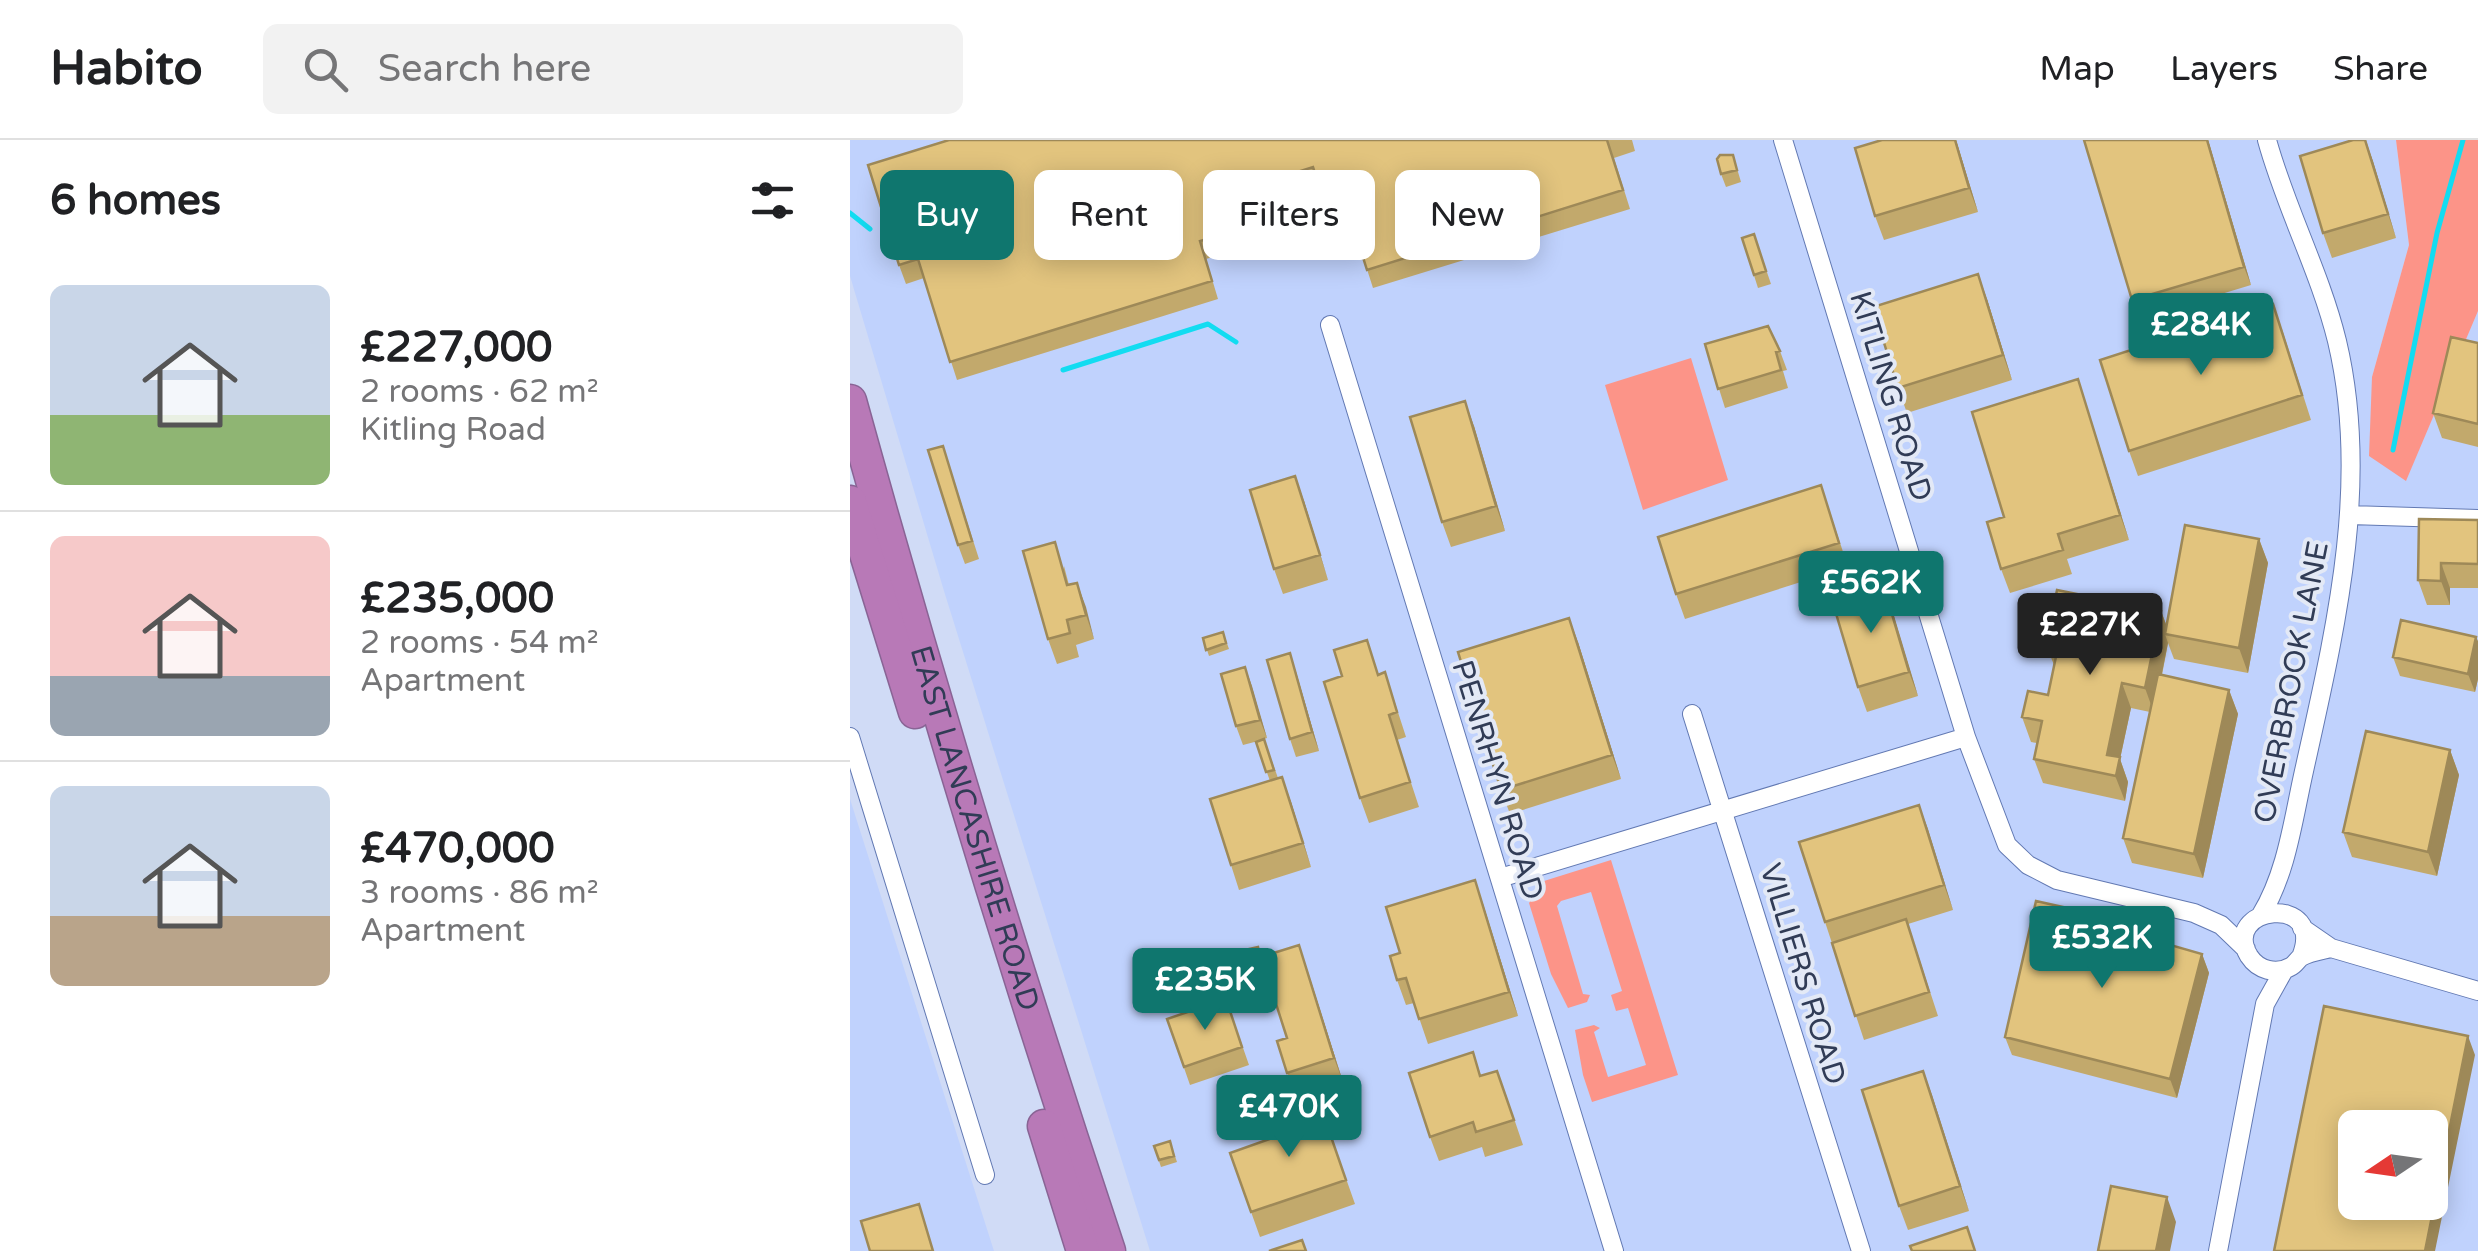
<!DOCTYPE html>
<meta charset="utf-8">
<style>
:root{--surface:#fff;--page:#f2f2f2;--text:#202124;--muted:#757577;--line:#e0e0e0;--accent:#0f766e}
body{margin:0;font-family:"Varela Round",sans-serif;background:var(--page);color:var(--text);height:100vh;display:flex;flex-direction:column;font-size:38px;white-space:nowrap}
*{box-sizing:border-box;margin:0}
p{font-size:32px;color:var(--muted)}
.icon{flex:none;width:55px;height:55px;fill:none;stroke:currentColor;stroke-width:2;stroke-linecap:round;stroke-linejoin:round}
.map{position:relative;flex:1;overflow:hidden}
.side{display:flex;flex-direction:column;background:var(--surface);width:850px}
.side>*{flex:none}
.top-card{position:absolute;left:30px;top:30px;width:950px;height:90px;display:flex;gap:20px}
.needle{width:65px;rotate:257deg}
.buttons{position:absolute;left:1488px;top:970px;display:grid;gap:20px}
.buttons a{display:grid;place-items:center;width:110px;height:110px;border-radius:15px;background:var(--surface);box-shadow:0 5px 25px #0003;font-size:50px}
.price{position:absolute;translate:-50% -85px;padding:0 22px;border-radius:10px;background:var(--accent);color:#fff;font-size:32px;line-height:65px;filter:drop-shadow(0 2px 5px #0008)}
.price::after{content:'';position:absolute;left:50%;top:60px;width:30px;height:22px;margin-left:-15px;background:inherit;clip-path:polygon(0 0,100% 0,50% 100%)}
.price.on{background:#222;color:#fff}
ul{padding:0;list-style:none}
li{display:flex;align-items:center;gap:30px;height:250px;padding:0 50px}
li+li{border-top:2px solid var(--line)}
li span{display:grid;place-items:center;flex:none;width:280px;height:200px;border-radius:15px;color:#555}
li>.icon{margin-inline-start:auto}
span .icon{width:120px;height:120px;fill:#fffc;stroke-width:1}
li b{font-size:42px}
h2{display:flex;justify-content:space-between;align-items:center;height:120px;padding:0 50px;font-size:42px}
.chip{padding:0 35px;border-radius:15px;background:var(--surface);box-shadow:0 5px 25px #0003;font-size:35px;line-height:90px}
.chip.on{background:var(--accent);color:#fff}
header{display:flex;align-items:center;gap:60px;box-sizing:border-box;height:140px;padding:0 50px;background:var(--surface);border-bottom:2px solid var(--line)}
header strong{font-size:48px}
nav{display:flex;gap:55px;margin-inline-start:auto;font-size:35px}
.search{width:700px;height:90px;background:var(--page);display:flex;align-items:center;gap:25px;box-sizing:border-box;padding:0 35px;border-radius:15px;color:var(--muted);font-size:38px}
main{display:flex;flex:1;min-height:0}
.map>svg:first-child{display:block}
.built{fill:#c0d2fd;fill-rule:evenodd}
.green{fill:#fc9488}
.lines{fill:none;stroke-linecap:round;stroke-linejoin:round}
.stream{stroke:#12dcf1;stroke-width:5}
.street-casing{stroke:#6279b3;stroke-width:20}
.highway-casing{stroke:#896495;stroke-width:35}
.street{stroke:#fff;stroke-width:18}
.highway{stroke:#b879b7;stroke-width:32}
.wall{fill:#c2a96c}
.shaded-wall{fill:#9e8958}
.building{fill:#e2c47e;stroke:#9e8958;stroke-width:2.5;fill-rule:evenodd}
.labels{text-anchor:middle;stroke-width:8;stroke-linejoin:round;paint-order:stroke}
.street-label{font-size:30px;fill:#313c56;stroke:#e3e9f6}
</style>
<header>
<strong>Habito</strong>
<div class="search"><svg class="icon" aria-label="search" viewBox="0 0 24 24"><circle cx="10" cy="10" r="6"/><path d="M15 15l6 6"/></svg>Search here</div>
<nav><a>Map</a><a>Layers</a><a>Share</a></nav>
</header>
<main>
<section class="side">
<h2>6 homes<svg class="icon" aria-label="filters" viewBox="0 0 24 24"><path d="M4 7h16M4 17h16"/><circle cx="9" cy="7" r="2"/><circle cx="15" cy="17" r="2"/></svg></h2>
<ul>
<li><span style="background:linear-gradient(#c9d6e8 65%,#8fb573 0)"><svg class="icon" aria-label="home" viewBox="0 0 24 24"><path d="M3 11l9-7 9 7M6 9v11h12V9"/></svg></span><div><b>£227,000</b><p>2 rooms · 62 m²</p><p>Kitling Road</p></div></li>
<li><span style="background:linear-gradient(#f6c9c9 70%,#9aa5b1 0)"><svg class="icon" aria-label="home" viewBox="0 0 24 24"><path d="M3 11l9-7 9 7M6 9v11h12V9"/></svg></span><div><b>£235,000</b><p>2 rooms · 54 m²</p><p>Apartment</p></div></li>
<li><span style="background:linear-gradient(#c9d6e8 65%,#b9a48a 0)"><svg class="icon" aria-label="home" viewBox="0 0 24 24"><path d="M3 11l9-7 9 7M6 9v11h12V9"/></svg></span><div><b>£470,000</b><p>3 rooms · 86 m²</p><p>Apartment</p></div></li>
</ul>
</section>
<div class="map">
<svg width="1628" height="1111" viewBox="0 0 1628 1111">
<rect width="100%" height="100%" fill="#d0dbf6"/>
<path class="built" d="M0,0H1546L1559,105L1522,237L1556,340L1628,171V1111H300L94,451L0,136ZM1505,988H1580V1062H1505Z
M0,659L144,1111H0Z"/>
<path class="green" d="M1546,0H1628V171L1556,341L1519,316L1522,237L1559,105Z
M841,218L878,340L793,370L755,245Z
M761,720L828,935L742,962L733,935L725,890L744,885L750,888L744,892L758,937L796,925L778,868L766,871L761,855L772,851L741,752L711,761L707,766L733,854L740,855L737,862L718,868L701,834L679,763L694,741Z"/>
<g class="lines">
<path class="stream" d="M0,73L20,89
M213,230L358,184L386,202
M1543,310L1587,93L1613,0"/>
<g class="street-casing">
<path id="street" d="M933,0L1116,597L1157,705L1178,725L1207,740L1344,773L1371,785L1396,809
M480,185L764,1111
M1500,375L1628,379
M842,574L1011,1111
M0,597L135,1035
M650,738L1116,597
M1411,775C1437,732 1443,680 1454,631C1485,491 1521,344 1487,201C1470,132 1436,69 1417,0
M1452,788L1481,808L1628,851
M1451,817C1477,752 1369,766 1399,816C1408,830 1426,835 1440,827C1445,825 1447,820 1451,817C1459,812 1473,810 1481,808
M1368,1111L1415,864L1434,830"/>
</g>
<g class="highway-casing">
<g id="highway">
<path id="s1" d="M0,261C79,547 165,830 259,1111"/>
<path d="M0,362L65,572"/>
<path d="M194,986L233,1111"/>
</g>
</g>
<use href="#street" class="street"/>
<use href="#highway" class="highway"/>
</g>
<path class="wall" d="M99,0H782L785,11L764,18L780,69L523,148L507,98L488,103L469,46L407,65L418,100L356,119L368,159L107,240L74,138L56,144L49,125Z
M1032,0H1106L1128,72L1034,100L1025,76Z
M1358,0L1401,145L1289,179L1282,160Z
M1516,0L1546,98L1482,118L1473,93Z
M883,15L891,42L876,47L871,34Z
M904,94L921,144L908,148L892,98Z
M1137,159L1162,240L1057,273L1048,248Z
M1432,189L1461,280L1288,336L1279,311Z
M1628,203V307L1592,298L1583,273Z
M855,204L930,211L937,230L933,231L938,248L875,268Z
M1236,264L1279,400L1217,419L1222,434L1160,453L1151,429L1154,377Z
M624,286L655,391L601,407L592,382Z
M93,306L129,419L115,424L108,405Z
M971,345L998,427L835,479L826,454Z
M454,361L478,440L433,454L424,429Z
M1628,380V448H1600V465H1577L1568,440Z
M1409,399L1418,423L1398,533L1324,519L1318,503L1312,535L1379,550L1388,574L1353,738L1282,723L1273,698L1300,572L1281,568L1270,619L1278,642L1275,661L1193,643L1184,619L1187,603L1181,602L1172,577L1198,555L1204,525L1196,505L1311,471L1317,487Z
M214,426L219,445L227,443L244,499L226,505L229,517L207,524L198,499Z
M1033,444L1068,556L1017,572L1008,547Z
M373,492L379,509L359,516L353,498Z
M1628,501V539L1625,552L1550,536L1543,517Z
M728,502L771,639L660,674L651,650Z
M395,527L417,598L414,599L428,638L441,662L461,727L389,750L381,725L420,641L406,602L412,600L393,605L386,586Z
M446,532L469,611L446,617L440,599Z
M535,532L556,597L547,600L569,667L519,683L510,658L529,534Z
M1600,610L1609,635L1587,736L1502,717L1493,692Z
M1069,665L1103,770L1058,784L1088,876L1014,900L975,782Z
M633,764L668,876L578,904L564,863L556,865L547,840L550,813Z
M1271,780L1275,792L1352,814L1359,833L1327,958L1162,915L1155,897Z
M408,807L415,832L402,835L400,829Z
M457,829L493,942L446,957L437,933V898Z
M376,859L399,925L340,945L317,879Z
M623,912L631,936L656,955L673,1005L635,1017L632,1007L589,1021L580,997Z
M1073,931L1119,1071L1058,1090L1049,1066Z
M469,962L505,1064L410,1097L380,1013L428,996Z
M320,1001L327,1022L311,1027L304,1006Z"/>
<path class="shaded-wall" d="M1105,0H1106L1128,72L1119,48Z
M1357,0H1358L1401,145L1394,127Z
M1515,0L1523,21L1546,98L1538,74Z
M1128,134L1137,159L1162,240L1153,215Z
M1228,239L1236,264L1279,400L1270,375Z
M615,261L624,286L655,391L646,366Z
M445,336L454,361L478,440L470,415Z
M1409,399L1418,423L1398,533L1389,508Z
M1591,423L1600,448V465L1591,441Z
M227,443L236,467L244,499L236,475Z
M1033,444L1042,469L1068,556L1059,532Z
M1311,471L1320,495L1315,494L1318,503L1304,573L1295,548Z
M719,478L728,502L771,639L762,615Z
M1626,497L1628,501V539L1625,552L1618,534Z
M440,513L446,532L469,611L462,592Z
M395,527L402,546L417,598L410,580Z
M1272,543L1281,568L1270,619L1278,642L1275,661L1257,615Z
M1379,550L1388,574L1353,738L1344,714Z
M1600,610L1609,635L1587,736L1578,712Z
M432,637L441,662L461,727L453,703Z
M1069,665L1078,689L1103,770L1094,745Z
M625,740L633,764L668,876L659,852Z
M449,805L457,829L493,942L484,918Z
M1352,814L1359,833L1327,958L1320,939Z
M1618,896L1625,915L1585,1111H1575Z
M1073,931L1082,955L1119,1071L1110,1046Z
M1317,1057L1326,1082L1320,1111H1306Z"/>
<path class="building" d="M99,0H757L773,50L517,130L501,79L482,85L463,27L400,47L411,82L350,101L362,141L100,222L68,119L49,125L18,25Z
M1032,0H1105L1119,48L1025,76L1005,8Z
M1234,0H1357L1394,127L1282,160Z
M1503,0H1515L1538,74L1473,93L1450,16Z
M870,15H883L887,30L871,34L867,19Z
M904,94L916,131L904,135L892,98Z
M1128,134L1153,215L1048,248L1023,167Z
M1423,164L1452,255L1279,311L1250,220Z
M918,186L930,211L926,212L931,230L868,249L855,204Z
M1601,197L1628,203V284L1583,273Z
M1228,239L1270,375L1208,394L1213,410L1151,429L1137,382L1154,377L1122,272Z
M615,261L646,366L592,382L560,277Z
M93,306L122,401L108,405L78,310Z
M445,336L470,415L424,429L400,350Z
M971,345L989,403L826,454L808,397Z
M1569,379L1628,380V424L1591,423V441L1568,440Z
M1335,385L1409,399L1389,508L1315,494Z
M205,402L217,445L227,443L236,475L217,480L220,493L198,499L173,411Z
M1033,444L1059,532L1008,547L982,460Z
M1207,450L1311,471L1295,548L1272,543L1257,615L1270,617L1266,636L1184,619L1192,581L1172,577L1178,551L1198,555L1208,507L1196,505Z
M719,478L762,615L651,650L608,512Z
M1551,480L1626,497L1618,534L1543,517Z
M373,492L376,503L356,510L353,498Z
M517,500L528,535L535,532L547,572L539,575L560,642L510,658L474,542L492,536L484,510Z
M440,513L462,592L440,599L417,520Z
M395,527L410,580L386,586L371,534Z
M1308,534L1379,550L1344,714L1273,698Z
M1516,591L1600,610L1578,712L1493,692Z
M414,599L424,630L416,632L406,602Z
M432,637L453,703L381,725L360,659Z
M1069,665L1094,745L975,782L949,702Z
M625,740L659,852L569,879L556,838L547,840L540,816L550,813L536,767Z
M1186,761L1271,780L1268,790L1352,814L1320,939L1155,897Z
M1056,779L1079,852L1005,876L982,803Z
M449,805L484,918L437,933L427,901L437,898L411,817Z
M408,807L412,825L400,829L395,810Z
M376,859L392,907L334,927L317,879Z
M1474,866L1618,896L1575,1111H1424ZM1505,988H1580V1062H1505Z
M623,912L630,936L647,931L664,980L626,992L623,982L580,997L559,933Z
M1073,931L1110,1046L1049,1066L1012,950Z
M469,962L496,1040L401,1072L380,1013L428,996L422,978Z
M320,1001L324,1016L309,1020L304,1006Z
M1261,1046L1317,1057L1306,1111H1248Z
M69,1064L83,1111H20L11,1081Z
M1117,1087L1125,1111H1062L1060,1106Z
M452,1100L456,1111H419Z"/>
<g class="labels">
<g class="street-label">
<text transform="translate(1041 256) rotate(73)" y="10">KITLING ROAD</text>
<text transform="translate(1441 542) rotate(-79)" y="10">OVERBROOK LANE</text>
<text transform="translate(648 640) rotate(73)" y="10">PENRHYN ROAD</text>
<text dy="10" stroke="none"><textPath href="#s1" startOffset="445">EAST LANCASHIRE ROAD</textPath></text>
<text transform="translate(953 834) rotate(73)" y="10">VILLIERS ROAD</text>
</g>
</g>
</svg>
<div class="buttons">
<a><svg class="needle" viewBox="-14 -14 28 28"><path d="M0-13l5 13h-10z" fill="#e53935"/><path d="M0 13l5-13h-10z" fill="#757577"/></svg></a>
</div>
<b class="price" style="left:1351px;top:238px">£284K</b>
<b class="price" style="left:1021px;top:496px">£562K</b>
<b class="price on" style="left:1240px;top:538px">£227K</b>
<b class="price" style="left:1252px;top:851px">£532K</b>
<b class="price" style="left:355px;top:893px">£235K</b>
<b class="price" style="left:439px;top:1020px">£470K</b>
<div class="top-card">
<a class="chip on">Buy</a>
<a class="chip">Rent</a>
<a class="chip">Filters</a>
<a class="chip">New</a>
</div>
</div>
</main>
